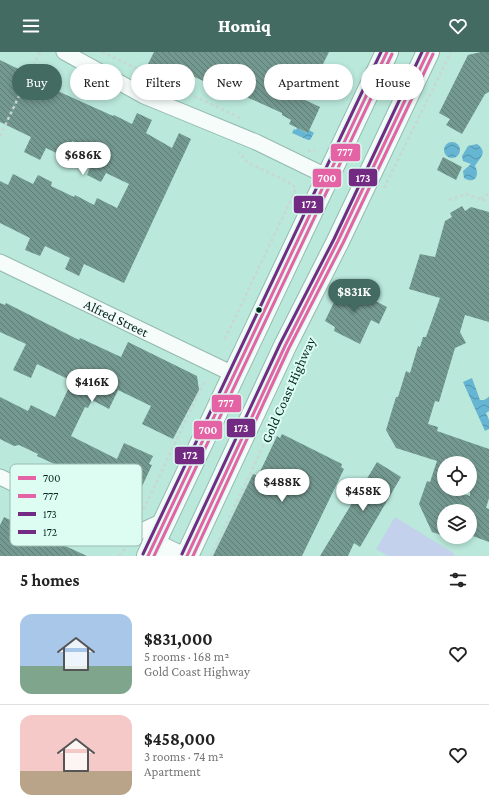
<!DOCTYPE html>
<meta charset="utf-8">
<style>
:root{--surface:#fff;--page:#f6f6f6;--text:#222;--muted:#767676;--line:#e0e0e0;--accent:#436b61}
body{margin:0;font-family:"Crimson Pro",serif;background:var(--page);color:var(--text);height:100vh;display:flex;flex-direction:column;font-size:15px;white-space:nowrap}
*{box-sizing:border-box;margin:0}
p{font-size:13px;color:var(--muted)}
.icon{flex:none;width:22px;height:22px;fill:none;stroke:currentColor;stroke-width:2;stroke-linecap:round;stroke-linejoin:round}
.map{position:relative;height:504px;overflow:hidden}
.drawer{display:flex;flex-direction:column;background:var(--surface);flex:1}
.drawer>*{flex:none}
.top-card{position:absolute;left:12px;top:12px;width:465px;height:36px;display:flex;gap:8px}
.fabs{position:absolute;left:437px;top:404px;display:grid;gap:8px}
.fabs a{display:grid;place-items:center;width:40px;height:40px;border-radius:50%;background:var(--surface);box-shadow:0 2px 6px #0003;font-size:20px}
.price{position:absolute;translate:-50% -34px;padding:0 9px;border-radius:14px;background:#fff;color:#222;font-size:13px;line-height:26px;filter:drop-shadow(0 1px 2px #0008)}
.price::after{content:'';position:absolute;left:50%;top:24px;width:12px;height:9px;margin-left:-6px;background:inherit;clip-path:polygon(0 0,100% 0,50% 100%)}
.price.on{background:var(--accent);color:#fff}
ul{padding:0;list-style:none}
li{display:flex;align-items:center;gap:12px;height:100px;padding:0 20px}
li+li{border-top:1px solid var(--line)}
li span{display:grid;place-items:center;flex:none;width:112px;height:80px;border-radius:12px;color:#555}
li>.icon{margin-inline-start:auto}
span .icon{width:48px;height:48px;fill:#fffc;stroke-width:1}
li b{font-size:17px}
h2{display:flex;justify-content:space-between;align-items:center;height:48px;padding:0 20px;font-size:17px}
.tag{padding:0 14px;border-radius:18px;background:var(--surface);box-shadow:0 2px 6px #0003;font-size:14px;line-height:36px}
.tag.on{background:var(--accent);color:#fff}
header{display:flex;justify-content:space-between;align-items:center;height:52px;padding:0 20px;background:var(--accent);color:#fff;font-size:18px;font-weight:800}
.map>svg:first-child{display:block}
.park{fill:#c4d1ec}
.water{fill:url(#water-waves)}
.building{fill:url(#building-back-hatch);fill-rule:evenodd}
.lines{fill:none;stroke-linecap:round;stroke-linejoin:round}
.minor-casing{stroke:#95bab0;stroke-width:17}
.trunk-casing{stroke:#95bab0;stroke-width:24}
.path{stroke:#c8d7d2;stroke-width:2.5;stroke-dasharray:3 3;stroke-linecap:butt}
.minor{stroke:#f5fcfa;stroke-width:15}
.trunk{stroke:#f5fcfa;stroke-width:22}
.bus-1-casing{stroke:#ddfcf2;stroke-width:6}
.bus-2-casing{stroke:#ddfcf2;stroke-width:6}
.bus-3-casing{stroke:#ddfcf2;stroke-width:6}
.bus-4-casing{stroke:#ddfcf2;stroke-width:6}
.bus-1{stroke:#e463a4;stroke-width:3}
.bus-2{stroke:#e463a4;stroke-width:3}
.bus-3{stroke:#732a82;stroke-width:3}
.bus-4{stroke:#732a82;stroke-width:3}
.bus-dot{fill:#032820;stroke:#ddfcf2;stroke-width:1.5}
.labels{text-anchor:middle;stroke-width:4;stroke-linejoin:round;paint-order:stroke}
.street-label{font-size:14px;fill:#032820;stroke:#ddfcf2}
.key{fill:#ddfcf2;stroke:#9cbcb3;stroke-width:1}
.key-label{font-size:11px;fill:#032820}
.line-badge{stroke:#ddfcf2;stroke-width:1.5}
.badge-label{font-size:11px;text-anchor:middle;font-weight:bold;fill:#fff}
</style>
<header><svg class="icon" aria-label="menu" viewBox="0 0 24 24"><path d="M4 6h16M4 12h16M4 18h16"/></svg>Homiq<svg class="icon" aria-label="heart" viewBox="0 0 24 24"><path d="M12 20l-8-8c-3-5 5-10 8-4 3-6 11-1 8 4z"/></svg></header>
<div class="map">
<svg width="489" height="504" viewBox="0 0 489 504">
<defs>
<pattern id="water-waves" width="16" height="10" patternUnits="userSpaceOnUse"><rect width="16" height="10" fill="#65b5d3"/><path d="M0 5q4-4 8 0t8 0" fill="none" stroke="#5193ab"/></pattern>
<pattern id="building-back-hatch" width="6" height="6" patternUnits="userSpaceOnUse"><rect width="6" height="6" fill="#749990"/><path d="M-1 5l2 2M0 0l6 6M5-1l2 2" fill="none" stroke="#5d7d75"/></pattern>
</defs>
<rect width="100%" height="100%" fill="#bae8db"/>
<path class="park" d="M395,465L455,502L454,504H388L376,497Z"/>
<path class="water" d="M297,76L307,81L309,78L314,81L310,88H308L292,81L294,77L296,78Z
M444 98a8 8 0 1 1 16 0a8 8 0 1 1-16 0Z
M477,92C489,100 479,107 475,114C480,123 475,133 464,126L463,119L471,112L463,109L462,104L468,94Z
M472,326L480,348H484L489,345V359L486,361L489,368V377L485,379L463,330Z"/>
<path class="building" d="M154,0H329L305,48L320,55L308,81L289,72L291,68L282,63V61L231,38L225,40L224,36L209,29L208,31L179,18L173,29L146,16Z
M481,0H489V40L485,42L462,82L446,73L450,67L439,61L468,3Z
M0,8L41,28L46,18L58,23L51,36L113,64L114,63L132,72L137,61L152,68L146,81L172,96L179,81L191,87L124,231L84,212L79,224L65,217L70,206L45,194L40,204L25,198L30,186L0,171V129L8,133L13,122L33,132L38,123L52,130L51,134L74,145L75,143L94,153L97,146L117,156L129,132L106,121L101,130L87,123L96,100L72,89L65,105L46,96L40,108L24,100L31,85L0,70Z
M443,105L462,115L456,128L437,118Z
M462,154L465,159L471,155L489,160V270L465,263L460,280L466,291L455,296L439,350L435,349L428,372L438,375L437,379L489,397V446L486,456L489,457V490L470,483V459H444V484L432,480L419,452L427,429L430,430L437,409L396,396L386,378L396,345H398L406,319L410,321L418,294L420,295L423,285H426L440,246L409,237L420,202L435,205L445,169L452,165L450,161ZM444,411H470V444L449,437H444Z
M344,229L365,239L364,243L387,255L379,272L371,268L360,292L334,279L335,275L325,269Z
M0,251L5,253L6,251L79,288L80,286L121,305L128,290L197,324L199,338L173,387L142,372L151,354L118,338L109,357L92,348L88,356L85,355L71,384L117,407L124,391L153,404L149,412L152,413L131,458L110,448L108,452L98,447L102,438L62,418L63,416L37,404L38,402L19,393L14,394L0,387V345L28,359L31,353L55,365L72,329L37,312L31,326L13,318L26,292L0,280Z
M282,382L342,412L341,415L344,417L302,504H213L253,422L258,424L277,384L280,386Z
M377,410L401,425L360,495L354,491L348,504H320Z
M4,465L50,487L87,504H0V473Z"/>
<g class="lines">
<g class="minor-casing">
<g id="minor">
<path d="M64,0L144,44L256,90L328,125"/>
<path id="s1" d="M0,210L233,322"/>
<path d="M0,425L116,481L139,480L163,469"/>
</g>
</g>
<g class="trunk-casing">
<path id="trunk" d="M153,492L178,504
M148,504L387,0
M187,504L285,294L338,189L428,0"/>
</g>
<path class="path" d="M102,0L242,67
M0,84L40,0
M308,99L315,98
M384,136L451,0
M481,147L489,141
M449,148L466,142L489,150
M225,287L296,137L292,132L247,110L239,100
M141,463L205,328
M119,504L127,494
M211,504L275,369L299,310"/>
<use href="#minor" class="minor"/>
<use href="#trunk" class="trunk"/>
<g class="bus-1-casing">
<path id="bus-1" d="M148,504L387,0
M187,504L285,294L338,189L428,0"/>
</g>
<g class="bus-2-casing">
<path id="bus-2" d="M154,504L392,2
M193,504L289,296L343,191L433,2"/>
</g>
<g class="bus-3-casing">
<path id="bus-3" d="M182,502L280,292L334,187L422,0"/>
</g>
<g class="bus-4-casing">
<path id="bus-4" d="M143,502L381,0"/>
</g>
<use href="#bus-1" class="bus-1"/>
<use href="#bus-2" class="bus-2"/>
<use href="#bus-3" class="bus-3"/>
<use href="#bus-4" class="bus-4"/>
</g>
<circle class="bus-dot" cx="259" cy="258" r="3.5"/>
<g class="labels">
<g class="street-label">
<text dy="5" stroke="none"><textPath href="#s1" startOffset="129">Alfred Street</textPath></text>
<text transform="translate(288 338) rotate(-66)" y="5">Gold Coast Highway</text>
</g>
</g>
<rect x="10" y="412" width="132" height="82" rx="6" class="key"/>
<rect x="18" y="424" width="18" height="4" fill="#e463a4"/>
<rect x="18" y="442" width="18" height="4" fill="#e463a4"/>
<rect x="18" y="460" width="18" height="4" fill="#732a82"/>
<rect x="18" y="478" width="18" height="4" fill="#732a82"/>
<g class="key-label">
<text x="43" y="430">700</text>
<text x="43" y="448">777</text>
<text x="43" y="466">173</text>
<text x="43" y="484">172</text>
</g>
<g class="line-badge">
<rect x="330" y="91" width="31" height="19" rx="4" fill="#e463a4"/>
<rect x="348" y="116" width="30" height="19" rx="4" fill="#732a82"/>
<rect x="312" y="116" width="30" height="20" rx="4" fill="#e463a4"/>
<rect x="293" y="143" width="31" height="19" rx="4" fill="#732a82"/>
<rect x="211" y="342" width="31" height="19" rx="4" fill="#e463a4"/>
<rect x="226" y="366" width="30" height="20" rx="4" fill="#732a82"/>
<rect x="193" y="368" width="30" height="20" rx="4" fill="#e463a4"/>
<rect x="174" y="394" width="31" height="19" rx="4" fill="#732a82"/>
</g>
<g class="badge-label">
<text x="345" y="104">777</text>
<text x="363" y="130">173</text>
<text x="327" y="130">700</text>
<text x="309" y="156">172</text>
<text x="226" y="355">777</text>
<text x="241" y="380">173</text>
<text x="208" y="382">700</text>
<text x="190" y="407">172</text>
</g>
</svg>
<div class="fabs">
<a><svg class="icon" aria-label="locate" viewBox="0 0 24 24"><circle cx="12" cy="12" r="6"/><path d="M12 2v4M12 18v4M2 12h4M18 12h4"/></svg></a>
<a><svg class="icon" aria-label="layers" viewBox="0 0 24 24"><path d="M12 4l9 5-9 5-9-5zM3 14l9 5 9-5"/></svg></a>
</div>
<b class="price" style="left:83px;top:124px">$686K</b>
<b class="price on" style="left:354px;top:261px">$831K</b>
<b class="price" style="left:92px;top:351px">$416K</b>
<b class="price" style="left:282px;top:451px">$488K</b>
<b class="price" style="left:363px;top:460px">$458K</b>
<div class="top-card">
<a class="tag on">Buy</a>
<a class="tag">Rent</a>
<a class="tag">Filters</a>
<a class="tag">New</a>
<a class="tag">Apartment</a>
<a class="tag">House</a>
</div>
</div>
<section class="drawer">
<h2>5 homes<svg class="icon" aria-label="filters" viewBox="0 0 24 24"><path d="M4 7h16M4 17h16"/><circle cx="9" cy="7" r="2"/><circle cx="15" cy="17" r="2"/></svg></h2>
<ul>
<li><span style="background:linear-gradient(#a9c7e8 65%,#7fa58c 0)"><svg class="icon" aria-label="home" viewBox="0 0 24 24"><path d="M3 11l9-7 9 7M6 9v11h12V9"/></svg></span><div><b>$831,000</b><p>5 rooms · 168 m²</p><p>Gold Coast Highway</p></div><svg class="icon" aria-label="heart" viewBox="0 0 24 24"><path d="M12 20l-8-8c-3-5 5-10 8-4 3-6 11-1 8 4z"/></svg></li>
<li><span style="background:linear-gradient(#f6c9c9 70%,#b9a48a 0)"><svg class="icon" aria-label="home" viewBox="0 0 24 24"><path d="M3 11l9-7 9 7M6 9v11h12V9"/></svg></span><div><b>$458,000</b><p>3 rooms · 74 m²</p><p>Apartment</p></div><svg class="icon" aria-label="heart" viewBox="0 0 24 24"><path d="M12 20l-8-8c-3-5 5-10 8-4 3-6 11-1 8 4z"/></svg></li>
</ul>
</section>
